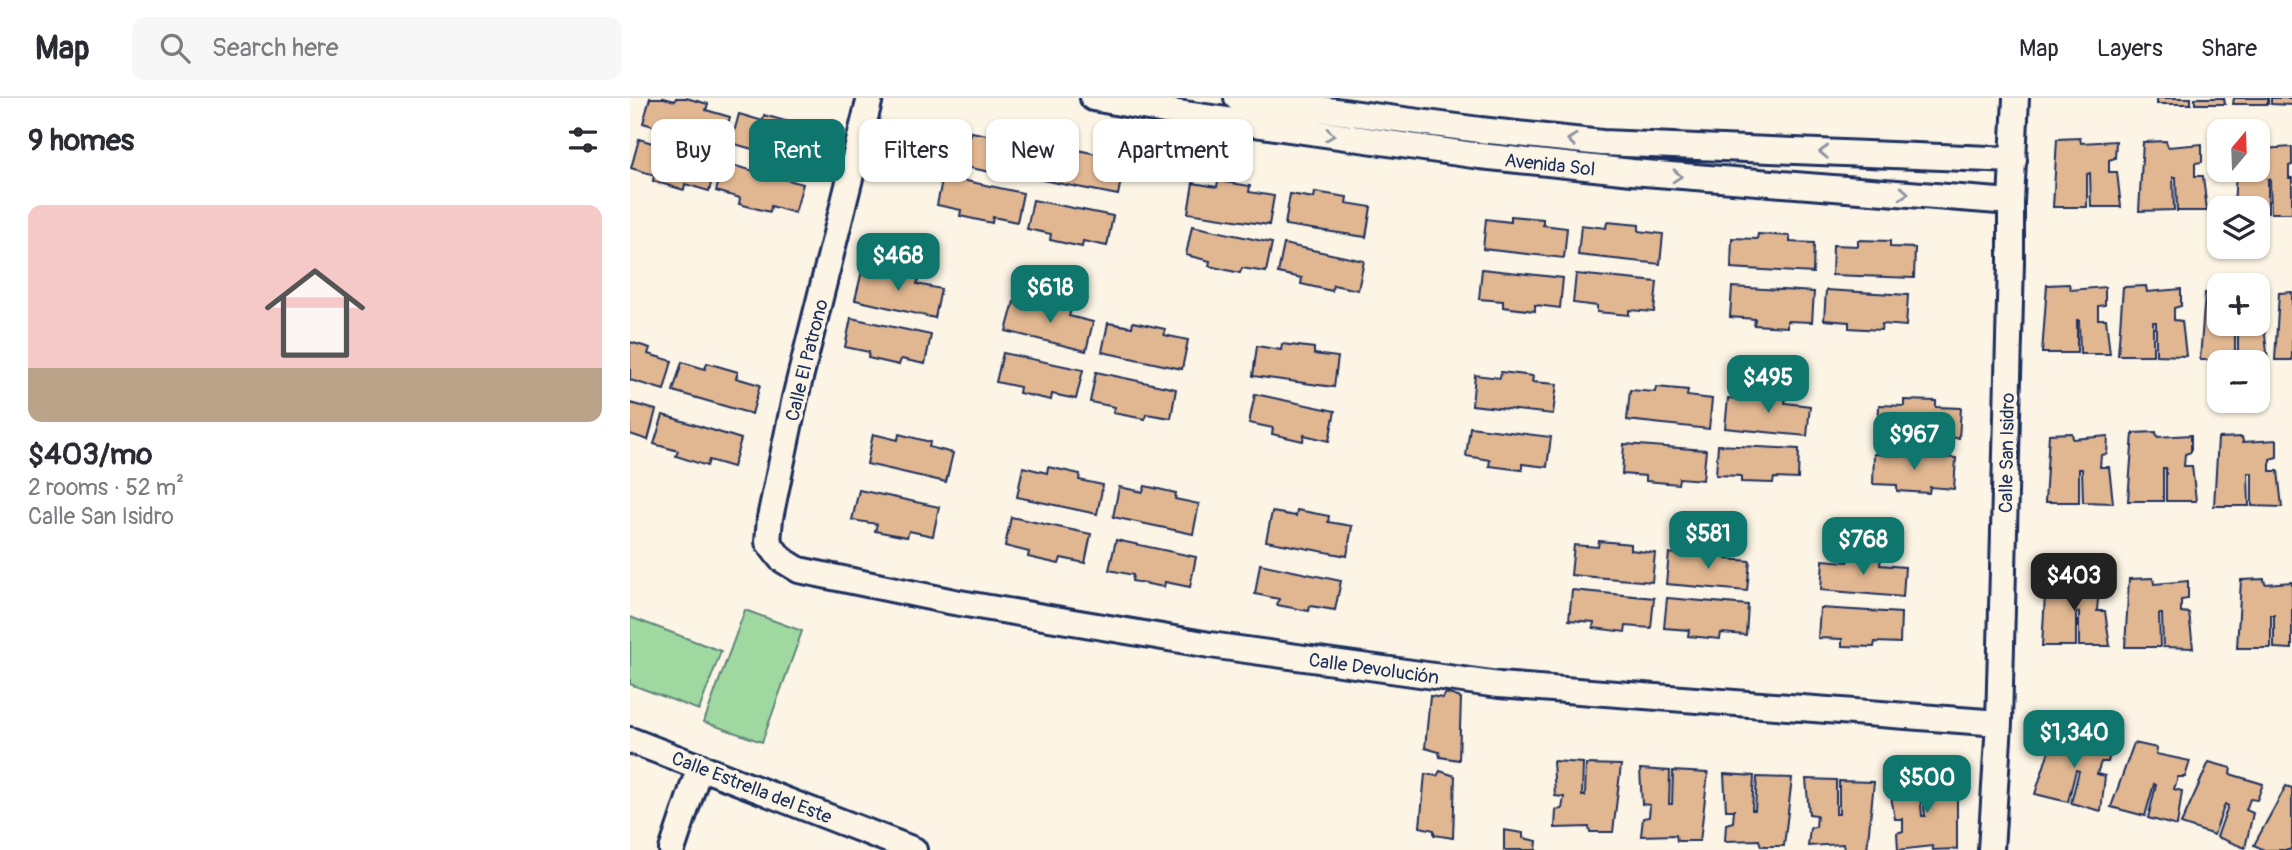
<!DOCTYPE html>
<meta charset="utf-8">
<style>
:root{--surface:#fff;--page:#f7f7f7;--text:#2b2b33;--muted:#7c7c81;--line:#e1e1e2;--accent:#0f766e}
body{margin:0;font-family:Pangolin,sans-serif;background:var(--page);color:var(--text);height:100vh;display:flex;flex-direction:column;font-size:26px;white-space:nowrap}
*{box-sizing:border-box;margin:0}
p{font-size:23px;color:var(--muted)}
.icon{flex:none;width:38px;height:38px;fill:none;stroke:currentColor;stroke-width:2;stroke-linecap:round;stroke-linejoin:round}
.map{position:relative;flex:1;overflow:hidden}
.sheet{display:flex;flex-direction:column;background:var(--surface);width:630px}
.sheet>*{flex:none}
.banner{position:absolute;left:21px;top:21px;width:665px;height:63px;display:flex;gap:14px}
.needle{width:46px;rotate:19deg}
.controls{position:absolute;left:1577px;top:21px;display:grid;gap:14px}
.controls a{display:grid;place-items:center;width:63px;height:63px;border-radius:14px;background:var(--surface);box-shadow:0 2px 5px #0004;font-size:35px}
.price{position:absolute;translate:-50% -60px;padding:0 16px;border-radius:14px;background:var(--accent);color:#fff;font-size:23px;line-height:46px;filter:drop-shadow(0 2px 4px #0008)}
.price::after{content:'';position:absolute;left:50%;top:42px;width:21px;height:16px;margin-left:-10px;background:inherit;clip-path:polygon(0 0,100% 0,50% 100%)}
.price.selected{background:#222;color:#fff}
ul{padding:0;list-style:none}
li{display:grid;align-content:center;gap:14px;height:371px;padding:0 28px}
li+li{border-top:2px solid var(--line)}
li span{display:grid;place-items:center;height:217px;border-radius:14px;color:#555}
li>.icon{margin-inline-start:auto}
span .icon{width:126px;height:126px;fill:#fffc;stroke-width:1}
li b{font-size:30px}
h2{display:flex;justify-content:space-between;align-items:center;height:84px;padding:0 28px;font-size:30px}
.tag{padding:0 24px;border-radius:14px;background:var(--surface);box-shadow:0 2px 5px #0004;font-size:24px;line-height:63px}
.tag.selected{background:var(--accent);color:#fff}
header{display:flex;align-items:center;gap:42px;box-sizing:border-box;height:98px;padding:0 35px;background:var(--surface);border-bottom:2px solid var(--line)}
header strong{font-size:33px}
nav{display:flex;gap:38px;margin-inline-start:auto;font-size:24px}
.search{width:490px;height:63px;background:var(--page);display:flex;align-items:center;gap:18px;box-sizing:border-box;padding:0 24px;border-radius:14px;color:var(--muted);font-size:26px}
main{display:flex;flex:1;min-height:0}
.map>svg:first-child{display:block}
.green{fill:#a0d99f;stroke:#5e847e;stroke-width:2}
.building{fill:#e1b791;stroke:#1b2f5e;stroke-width:2}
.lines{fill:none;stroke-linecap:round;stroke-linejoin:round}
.minor-casing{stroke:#1b2f5e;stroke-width:30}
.minor{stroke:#fcf5e5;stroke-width:24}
.oneway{stroke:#8c92a2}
.labels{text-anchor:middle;stroke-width:7;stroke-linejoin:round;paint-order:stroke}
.street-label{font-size:19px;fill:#1b2f5e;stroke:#fcf5e5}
</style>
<header>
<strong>Map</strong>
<div class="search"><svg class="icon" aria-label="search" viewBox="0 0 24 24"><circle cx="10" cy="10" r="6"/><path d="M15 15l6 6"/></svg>Search here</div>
<nav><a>Map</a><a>Layers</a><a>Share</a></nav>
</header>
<main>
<section class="sheet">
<h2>9 homes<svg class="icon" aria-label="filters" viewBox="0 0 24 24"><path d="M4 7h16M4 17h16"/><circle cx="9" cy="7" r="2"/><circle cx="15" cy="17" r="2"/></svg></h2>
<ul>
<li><span style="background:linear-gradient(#f6c9c9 75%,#b9a48a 0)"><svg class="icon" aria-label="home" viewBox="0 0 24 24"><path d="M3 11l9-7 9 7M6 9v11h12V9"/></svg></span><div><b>$403/mo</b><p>2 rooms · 52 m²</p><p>Calle San Isidro</p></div></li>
</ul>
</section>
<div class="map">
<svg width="1662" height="752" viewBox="0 0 1662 752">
<rect width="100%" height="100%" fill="#fcf5e5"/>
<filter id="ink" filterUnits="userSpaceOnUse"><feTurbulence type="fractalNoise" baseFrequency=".0143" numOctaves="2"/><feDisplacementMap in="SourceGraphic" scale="14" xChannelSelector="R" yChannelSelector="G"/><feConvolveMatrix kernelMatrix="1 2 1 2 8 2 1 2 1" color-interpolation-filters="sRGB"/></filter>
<g filter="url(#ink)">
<path class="green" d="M115,512L172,533L132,644L74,624Z
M0,519L91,553L69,612L0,586Z"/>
<path class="building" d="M20,0H34L45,3L46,0H56L78,6L76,12L100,19L91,48L13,25Z
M1527,0H1561V6H1527Z
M1565,0H1594L1595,6H1565Z
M1604,0H1638V6H1603Z
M1641,0H1662V7L1641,6Z
M109,16L133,23L134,17L166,26L164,32L187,38L179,67L101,45Z
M316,34L340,39L341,34L374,40L372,46L396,51L391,80L310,64Z
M1450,40L1451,45L1486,43L1485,60L1479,62V74H1487L1491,109H1461L1460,75L1457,76V109H1423L1427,41Z
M9,41L87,64L79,93L55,86L54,92L23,83L24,77L1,70Z
M1536,43L1538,49L1572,46V64L1565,65V78H1573L1577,113H1547L1546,79H1543L1544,112L1509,113L1513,44Z
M1628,46H1630L1632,51L1662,49V67L1659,68V80H1662V115H1641L1640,81H1638V114H1628V110H1604L1606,72H1628Z
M439,50L471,57L470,63L494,67L488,97L407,81L413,51L438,56Z
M94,65L173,86L165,115L141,108L140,114L109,106L110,100L86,93Z
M313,78L393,95L387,124L363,119L362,125L330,118L331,112L307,107Z
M588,83L620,88L619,94L644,98L639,127L558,115L563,85L587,89Z
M685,94L717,99L716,105L741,109L736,139L655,127L660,96L684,100Z
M403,102L483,118L477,148L453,143L452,149L420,142L421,136L397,131Z
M881,118L913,121V127L937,130L934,160L853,151L856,121L881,124Z
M977,124L1009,127V133L1033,136L1030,166L948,157L951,127L976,130Z
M562,128L642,145L636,174L612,170L610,175L579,168L580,163L556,157Z
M1128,136L1160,138V144L1184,145L1183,175L1101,170L1102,140L1127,141Z
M1228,142L1260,143V149L1285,150L1284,180L1202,177L1203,147L1228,148Z
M654,146L734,163L728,192L703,187L702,193L671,186L672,180L648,175Z
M852,171L933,180L930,210L905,207V213L873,209V203L849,201Z
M257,172L289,179L287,186L311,191L305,220L225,202L232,173L256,178Z
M946,176L1027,184L1024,214L999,212V217L967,214V208L943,205Z
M1439,186L1441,192L1475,189V207L1468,208V221H1476L1480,256H1450L1449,222H1447V255H1412L1417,187Z
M1516,188L1517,194L1551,191V208L1544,210V222L1552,223L1556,258L1526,257V224H1523V257H1488L1493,189Z
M1102,189L1184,194L1182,224L1157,223V229L1124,227L1125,221L1100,219Z
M1196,192L1278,197L1276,228L1252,226L1251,232L1219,230V224L1194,222Z
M1589,194V226H1626V228H1634L1638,263L1608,262V229H1605V262H1570L1575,195Z
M1662,194V262H1645L1649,195Z
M384,204L408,210L409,204L441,212L439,218L463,224L456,253L376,233Z
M221,220L301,237L295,266L271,261L269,267L238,260L239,254L215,249Z
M503,224L535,231L534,237L558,242L552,271L472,254L478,225L502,229Z
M0,244L20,250L18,256L42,263L34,292L0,282Z
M652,246L684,250V256L708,259L704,289L623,278L627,248L651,252Z
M373,255L453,272L446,301L422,296L421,302L389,295L390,289L366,284Z
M52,264L75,271L77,265L108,274L106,280L130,287L122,316L43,293Z
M466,274L546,291L541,320L516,316L515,321L483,315L485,309L460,304Z
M871,274L903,278L902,284L927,286L923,316L842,307L845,277L870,280Z
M1026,289L1058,292L1057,298L1082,301L1079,331L997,322L1000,292L1025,294Z
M625,296L705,313L699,343L674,337L673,343L642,336L643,330L619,325Z
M1123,296L1156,299L1155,305L1180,308L1177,338L1095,330L1098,300L1123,302Z
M1274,302L1306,303V309L1331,310L1329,340L1248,337L1249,307L1274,308Z
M0,305L26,312L18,342L0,336Z
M33,317L111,341L103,369L79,362L77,368L46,358L48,353L24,346Z
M840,329L921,339L917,369L892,366V372L859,368L860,362L836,358Z
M1526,334L1527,339L1561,337V354L1555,356L1554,368H1562L1566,403H1536V370H1533V403H1498L1503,335Z
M1442,335L1443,341L1478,338L1477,356L1471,357L1470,369H1479L1483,405L1453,404L1452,371H1449V404H1415L1419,336Z
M243,336L268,342L269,336L300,344L299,349L323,355L316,384L237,366Z
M1612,339L1613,344L1647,342V359L1640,361V373H1648L1652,409L1622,408V375H1618L1619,408H1584L1588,340Z
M994,346L1076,352L1073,382L1049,380L1048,386L1016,383V378L992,376Z
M1088,347L1169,351L1168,381L1144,380L1143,385L1111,384V378L1086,377Z
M1244,356L1326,360L1324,391L1300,389L1299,395L1267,393V387L1243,386Z
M393,369L417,375L418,369L450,376L449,382L473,387L467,416L387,399Z
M515,388L546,395L545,401L569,406L563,436L483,419L489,389L513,394Z
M229,392L309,409L303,438L279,433L277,439L245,433L247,426L222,422Z
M667,412L699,418L698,424L722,428L717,458L636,443L642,414L666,418Z
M381,419L461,436L455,465L431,460L429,466L398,459L399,454L375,448Z
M486,442L566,459L560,489L535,484L534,489L502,483L503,477L479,472Z
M969,443L1001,446V452L1025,455L1022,484L941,477L944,447L968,449Z
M1064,452L1096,455V461L1120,463L1117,493L1036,486L1039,455L1063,458Z
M1219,458L1251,461L1250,467L1275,469L1273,499L1191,492L1193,462L1218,464Z
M630,466L711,483L705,512L680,508L679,513L647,507L649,501L625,496Z
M1439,479L1440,484L1475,482L1474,499L1468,501L1467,513H1475L1480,548H1449V514L1446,515V548H1412L1416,480Z
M1523,480L1524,486L1558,483V501L1551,502V514L1559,515L1563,550L1533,549L1532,516H1529L1530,549H1495L1499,481Z
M1634,481L1635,486L1662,484V551L1644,550V517H1641V550H1607L1611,482Z
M942,492L1024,500L1021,530L996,528L995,534L963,530L964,524L939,522Z
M1037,500L1118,507L1116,537L1091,535L1090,541L1058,538L1059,532L1034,530Z
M1190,510L1271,515L1270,545L1245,544L1244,549L1212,548V541L1188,540Z
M816,595L831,600L829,662L810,659L809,654L795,650L800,598L813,600Z
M1426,631L1448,635V641L1482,647L1478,664H1471L1467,676L1475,678L1471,713L1441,705L1449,673L1446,672L1438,704L1405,696Z
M1504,645L1527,650L1526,656L1560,663L1555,679H1548L1544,691L1552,693L1547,728L1518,720L1526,687L1524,686L1515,718L1481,709Z
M923,663L953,665L952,698H955L956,666L991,667L983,734H960L959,729L925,730L926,712L932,711L934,699L925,698Z
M1579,664L1601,670L1600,676L1633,686L1627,702L1620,701L1616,712L1623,715L1615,750L1587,739L1598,708L1595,706L1584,737L1551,726Z
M1010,671L1040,673L1039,706H1042L1043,673L1078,675L1070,743H1047L1046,737L1011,738L1013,720L1019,719L1020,707L1012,706Z
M810,673L825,678L823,740L804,737V732L790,729L795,676L807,678Z
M1094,676L1124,678L1122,712H1125L1127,679L1162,680L1154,748H1131L1129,742L1095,743L1096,726L1103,724L1104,712H1096Z
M1176,681L1206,682V716H1209V683L1244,684L1237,752H1214L1213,746L1178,748L1180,730L1186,729L1187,717L1179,716Z
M1327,682V751L1303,752L1302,748L1268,752L1267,735L1273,733V721H1265L1259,687L1289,685L1292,718H1295L1292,685Z
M1656,688L1662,690V747L1660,752H1634L1624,747Z
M874,732L893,735V740L907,743L906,752H874Z"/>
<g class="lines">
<g class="minor-casing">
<path id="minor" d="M240,0L165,300L140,420L138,444L151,461L169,472L324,504L580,547L869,587L1369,625
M463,0L540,14L850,58L1002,74L1381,104
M607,0L850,32L972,45L1384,62
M0,642L284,752
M42,752L70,668
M1361,752L1369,625L1381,164V104L1386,0"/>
</g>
<use href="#minor" class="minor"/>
</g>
<defs><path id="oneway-chevron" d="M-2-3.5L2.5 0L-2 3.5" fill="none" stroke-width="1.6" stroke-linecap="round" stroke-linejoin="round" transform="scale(1.75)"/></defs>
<g class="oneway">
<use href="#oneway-chevron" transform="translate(700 37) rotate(8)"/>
<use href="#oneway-chevron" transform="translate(942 42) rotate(-174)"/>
<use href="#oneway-chevron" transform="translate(1194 54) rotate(-178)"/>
<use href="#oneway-chevron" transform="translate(1047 78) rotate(4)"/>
<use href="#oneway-chevron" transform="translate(1274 95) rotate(4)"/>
</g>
</g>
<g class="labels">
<g class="street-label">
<text transform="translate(920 66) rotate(6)" y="7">Avenida Sol</text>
<text transform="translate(176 262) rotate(-76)" y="7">Calle El Patrono</text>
<text transform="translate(1376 355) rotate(-89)" y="7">Calle San Isidro</text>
<text transform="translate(744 570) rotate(8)" y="7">Calle Devolución</text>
<text transform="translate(122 689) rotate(21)" y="7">Calle Estrella del Este</text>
</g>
</g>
</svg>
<div class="controls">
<a><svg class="needle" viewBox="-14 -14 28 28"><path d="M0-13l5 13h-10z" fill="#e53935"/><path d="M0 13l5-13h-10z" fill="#7c7c81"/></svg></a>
<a><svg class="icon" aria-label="layers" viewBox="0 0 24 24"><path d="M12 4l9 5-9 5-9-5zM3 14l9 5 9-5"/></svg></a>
<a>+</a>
<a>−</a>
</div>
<b class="price" style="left:268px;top:195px">$468</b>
<b class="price" style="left:420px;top:227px">$618</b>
<b class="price" style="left:1138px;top:317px">$495</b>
<b class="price" style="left:1284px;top:374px">$967</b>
<b class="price" style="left:1078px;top:473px">$581</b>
<b class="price" style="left:1233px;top:479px">$768</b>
<b class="price selected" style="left:1444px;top:515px">$403</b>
<b class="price" style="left:1444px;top:672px">$1,340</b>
<b class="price" style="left:1297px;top:717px">$500</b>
<div class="banner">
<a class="tag">Buy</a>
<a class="tag selected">Rent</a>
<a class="tag">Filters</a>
<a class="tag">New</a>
<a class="tag">Apartment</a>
</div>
</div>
</main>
